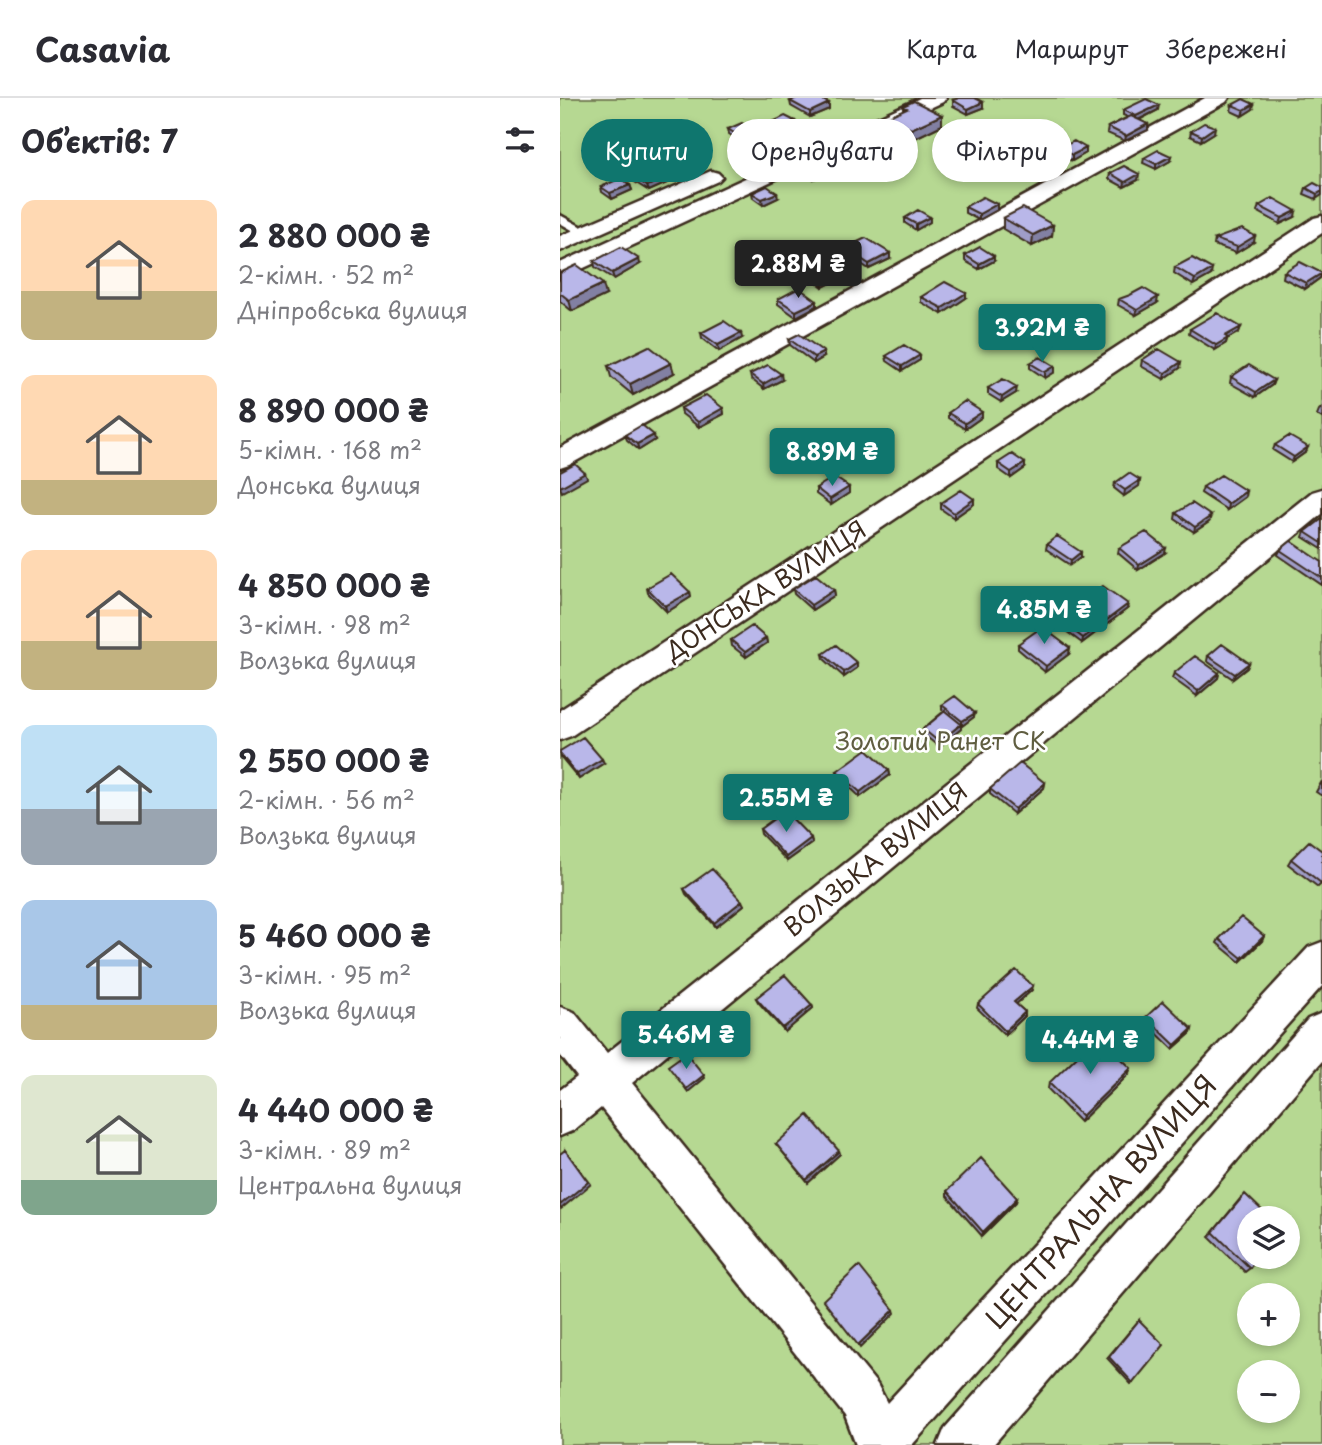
<!DOCTYPE html>
<html lang="uk">
<meta charset="utf-8">
<style>
:root{--surface:#fff;--page:#f7f7f7;--text:#2b2b33;--muted:#7c7c81;--line:#e1e1e2;--accent:#0f766e}
body{margin:0;font-family:"Playpen Sans",sans-serif;background:var(--page);color:var(--text);height:100vh;display:flex;flex-direction:column;font-size:26px;white-space:nowrap}
*{box-sizing:border-box;margin:0}
p{font-size:23px;color:var(--muted)}
.icon{flex:none;width:38px;height:38px;fill:none;stroke:currentColor;stroke-width:2;stroke-linecap:round;stroke-linejoin:round}
.map{position:relative;flex:1;overflow:hidden}
.details{display:flex;flex-direction:column;background:var(--surface);width:560px}
.details>*{flex:none}
.banner{position:absolute;left:21px;top:21px;width:635px;height:63px;display:flex;gap:14px}
.controls{position:absolute;left:677px;top:1108px;display:grid;gap:14px}
.controls a{display:grid;place-items:center;width:63px;height:63px;border-radius:50%;background:var(--surface);box-shadow:0 4px 10px #0003;font-size:35px}
.price{position:absolute;translate:-50% -60px;padding:0 16px;border-radius:7px;background:var(--accent);color:#fff;font-size:23px;line-height:46px;filter:drop-shadow(0 2px 4px #0008)}
.price::after{content:'';position:absolute;left:50%;top:42px;width:21px;height:16px;margin-left:-10px;background:inherit;clip-path:polygon(0 0,100% 0,50% 100%)}
.price.active{background:#222;color:#fff}
ul{padding:0;list-style:none}
li{display:flex;align-items:center;gap:21px;height:175px;padding:0 21px}
li span{display:grid;place-items:center;flex:none;width:196px;height:140px;border-radius:14px;color:#555}
li>.icon{margin-inline-start:auto}
span .icon{width:84px;height:84px;fill:#fffc;stroke-width:1}
li b{font-size:30px}
h2{display:flex;justify-content:space-between;align-items:center;height:84px;padding:0 21px;font-size:30px}
.chip{padding:0 24px;border-radius:32px;background:var(--surface);box-shadow:0 4px 10px #0003;font-size:24px;line-height:63px}
.chip.active{background:var(--accent);color:#fff}
header{display:flex;align-items:center;gap:42px;box-sizing:border-box;height:98px;padding:0 35px;background:var(--surface);border-bottom:2px solid var(--line)}
header strong{font-size:33px}
nav{display:flex;gap:38px;margin-inline-start:auto;font-size:24px}
main{display:flex;flex:1;min-height:0}
.map>svg:first-child{display:block}
.green{fill:#b6d892;stroke:#788158;stroke-width:2;fill-rule:evenodd}
.lines{fill:none;stroke-linecap:round;stroke-linejoin:round}
.lane-casing{stroke:#3b2a1e;stroke-width:5}
.street-casing{stroke:#3b2a1e;stroke-width:5}
.lane{fill:#fff;fill-rule:evenodd}
.street{fill:#fff;fill-rule:evenodd}
.wall{fill:#9f9dc8;stroke:#3b2a1e;stroke-width:2}
.shaded-wall{fill:#8280a3;stroke:#3b2a1e;stroke-width:2}
.building{fill:#b9b7e9;stroke:#3b2a1e;stroke-width:2}
.labels{text-anchor:middle;stroke-width:5;stroke-linejoin:round;paint-order:stroke}
.street-label{font-size:24px;fill:#3b2a1e;stroke:#fff}
.park-label{font-size:24px;fill:#605e41;stroke:#fff}
.near-street-label{font-size:28px;fill:#3b2a1e;stroke:#fff}
</style>
<header>
<strong>Casavia</strong>
<nav><a>Карта</a><a>Маршрут</a><a>Збережені</a></nav>
</header>
<main>
<section class="details">
<h2>Об’єктів: 7<svg class="icon" aria-label="filters" viewBox="0 0 24 24"><path d="M4 7h16M4 17h16"/><circle cx="9" cy="7" r="2"/><circle cx="15" cy="17" r="2"/></svg></h2>
<ul>
<li><span style="background:linear-gradient(#ffd9b3 65%,#c2b280 0)"><svg class="icon" aria-label="home" viewBox="0 0 24 24"><path d="M3 11l9-7 9 7M6 9v11h12V9"/></svg></span><div><b>2 880 000 ₴</b><p>2-кімн. · 52 m²</p><p>Дніпровська вулиця</p></div></li>
<li><span style="background:linear-gradient(#ffd9b3 75%,#c2b280 0)"><svg class="icon" aria-label="home" viewBox="0 0 24 24"><path d="M3 11l9-7 9 7M6 9v11h12V9"/></svg></span><div><b>8 890 000 ₴</b><p>5-кімн. · 168 m²</p><p>Донська вулиця</p></div></li>
<li><span style="background:linear-gradient(#ffd9b3 65%,#c2b280 0)"><svg class="icon" aria-label="home" viewBox="0 0 24 24"><path d="M3 11l9-7 9 7M6 9v11h12V9"/></svg></span><div><b>4 850 000 ₴</b><p>3-кімн. · 98 m²</p><p>Волзька вулиця</p></div></li>
<li><span style="background:linear-gradient(#bfe0f5 60%,#9aa5b1 0)"><svg class="icon" aria-label="home" viewBox="0 0 24 24"><path d="M3 11l9-7 9 7M6 9v11h12V9"/></svg></span><div><b>2 550 000 ₴</b><p>2-кімн. · 56 m²</p><p>Волзька вулиця</p></div></li>
<li><span style="background:linear-gradient(#a9c7e8 75%,#c2b280 0)"><svg class="icon" aria-label="home" viewBox="0 0 24 24"><path d="M3 11l9-7 9 7M6 9v11h12V9"/></svg></span><div><b>5 460 000 ₴</b><p>3-кімн. · 95 m²</p><p>Волзька вулиця</p></div></li>
<li><span style="background:linear-gradient(#dfe7d0 75%,#7fa58c 0)"><svg class="icon" aria-label="home" viewBox="0 0 24 24"><path d="M3 11l9-7 9 7M6 9v11h12V9"/></svg></span><div><b>4 440 000 ₴</b><p>3-кімн. · 89 m²</p><p>Центральна вулиця</p></div></li>
</ul>
</section>
<div class="map">
<svg width="762" height="1347" viewBox="0 0 762 1347">
<rect width="100%" height="100%" fill="#fff"/>
<filter id="ink" filterUnits="userSpaceOnUse"><feTurbulence type="fractalNoise" baseFrequency=".0143" numOctaves="2"/><feDisplacementMap in="SourceGraphic" scale="14" xChannelSelector="R" yChannelSelector="G"/><feConvolveMatrix kernelMatrix="1 2 1 2 8 2 1 2 1" color-interpolation-filters="sRGB"/></filter>
<g filter="url(#ink)">
<path class="green" d="M0,0H361L0,164Z
M365,0H762V1347H0V169ZM690,1120H728V1158H690ZM690,1197H728V1236H690ZM690,1274H728V1312H690Z"/>
<g class="lines">
<g class="lane-casing">
<path id="lane" d="M0,117L29,133L31,135L21,137L0,125Z"/>
</g>
<g class="street-casing">
<path id="street" d="M360,0H386L383,4L0,181V165Z
M645,0H669L666,4L9,367L0,370V350Z
M151,73L158,75L162,79L158,83L0,153V138Z
M762,118V135L11,638L0,642V612L754,120Z
M762,391V416L72,985L317,1286L327,1305L749,849L762,844V888L352,1347H296L285,1318L41,1010L14,1032L0,1038V992L17,979L0,957V909L14,914L47,955L752,394Z
M762,915V963L433,1347H378L385,1330L748,921Z"/>
</g>
<use href="#lane" class="lane"/>
<use href="#street" class="street"/>
</g>
<path class="wall" d="M393,2L423,10L408,16L393,8Z
M230,3L269,5V11L250,19L231,8Z
M672,7L693,11L682,18L671,13Z
M343,8L382,27L351,42L328,29L327,19L343,12Z
M563,12H598L579,22L588,32L565,43L547,35L548,29L568,19L563,17Z
M206,27L235,29L216,38L206,32Z
M168,31L197,39L183,45L169,36Z
M631,33L654,35L641,43L630,38Z
M297,45H323V50L312,57L297,50Z
M526,50V55L512,63L499,56L500,51Z
M119,55L146,64L121,72L117,69L118,74L105,80L107,85L89,93L73,83L72,78L107,63L105,57Z
M584,60L610,63L596,71L583,65Z
M241,69L270,73L254,81L242,75Z
M550,75L578,82L564,89L549,81Z
M70,87L72,92L52,101L42,94L41,89Z
M762,89L756,101L744,96L746,90Z
M192,95L218,100L203,107L193,100Z
M699,108L735,119L720,126L697,113Z
M405,109L437,112L419,122L405,115Z
M370,119V124L356,132L345,125V120Z
M443,120L493,127L492,138L472,148L443,131Z
M655,141L694,144L676,155L654,147Z
M285,150L330,161L309,171L286,156Z
M405,157L434,163L419,171L405,163Z
M34,163L80,166L54,181L35,169Z
M615,169L651,177L633,187L614,175Z
M724,174L762,175L760,180L745,191L723,180Z
M0,175L46,197L12,213L0,203Z
M252,175L277,182L263,189L252,181Z
M361,199L406,200L382,216L361,204Z
M218,201L257,208L236,219L218,206Z
M559,201L597,205L576,217L558,207Z
M681,229L679,234L667,241L666,245L655,252L629,236L630,231Z
M141,235L182,240L159,253L142,240Z
M229,241L264,259L254,265L230,247Z
M360,257V262L342,273L327,263L326,258Z
M582,262L620,270L604,281L581,268Z
M470,265L495,268V274L485,280L470,270Z
M48,268L114,275L73,297L51,279Z
M190,276L222,282L204,291L191,281Z
M671,279L714,282L712,287L695,299L670,285Z
M428,290L456,295L441,304L428,296Z
M762,309V320L757,317L759,312Z
M121,310H163L164,316L139,329L122,316Z
M422,314V319L405,331L388,320V315Z
M65,337L95,342L79,352L67,342Z
M715,347L746,354L732,364L713,352Z
M438,365L465,370L451,380L438,371Z
M580,382L579,388L564,398L554,390L555,385Z
M289,389V395L271,407L256,396V390Z
M643,389L685,399L667,412L641,395Z
M414,401V406L394,420L381,411V405Z
M616,415L649,424L634,434L615,421Z
M762,421V451L743,439L745,434Z
M487,446L521,459L510,467L486,451Z
M559,450L605,455L578,472L558,455Z
M720,452L762,464V487L718,457Z
M87,490L130,494L131,499L107,514L88,495Z
M233,491L274,492L275,497L252,512L234,496Z
M567,511L522,545L495,525L496,519Z
M206,540L207,545L186,559L172,548L171,542Z
M458,546L509,556L485,574L458,551Z
M263,556L297,565V570L284,579L264,561Z
M648,558L689,565L687,570L673,581L647,563Z
M614,575H659L658,580L637,598L612,580Z
M382,607L415,615L414,619L402,628L401,627V631L379,649L363,636V631L384,613L382,612Z
M0,653L44,665L19,681L1,659Z
M329,672L330,677L300,699L278,678L277,673Z
M762,683V698L756,694Z
M485,685L484,690L454,716L430,696V691Z
M200,731L251,740L252,745L227,763L201,736Z
M762,753V785L758,789L728,766L731,761Z
M124,791L184,807L156,829L126,796Z
M704,838L702,843L680,864L657,845L659,841Z
M472,892L456,906L465,914V918L445,937L417,910L418,906Z
M196,900L252,907L253,910L225,934L198,904Z
M586,919L632,931L631,935L613,951L584,923Z
M568,977L520,1024L488,991L489,985Z
M216,1046L279,1053L280,1056L248,1085Z
M387,1093L457,1100L456,1104L422,1138L387,1098Z
M680,1101L690,1170L685,1174L649,1139Z
M579,1222L573,1285L571,1286L547,1260Z"/>
<path class="shaded-wall" d="M423,4V10L408,16V11Z
M269,5V11L250,19V14Z
M694,6L693,11L682,18L684,12Z
M599,7L598,12L576,23V18Z
M382,17V27L351,42V31Z
M235,23V29L216,38L215,32Z
M588,26V32L565,43L566,38Z
M655,29L654,35L641,43L642,38Z
M196,34L197,39L183,45L182,40Z
M323,45V50L312,57L311,51Z
M526,50V55L512,63V57Z
M145,58L146,64L121,72L120,66Z
M611,58L610,63L596,71V66Z
M270,68V73L254,81V76Z
M117,69L118,74L101,81L100,76Z
M579,76L578,82L564,89L565,84Z
M106,80L107,85L89,93L87,88Z
M70,87L72,92L52,101L50,95Z
M762,93V97L756,101L757,96Z
M217,95L218,100L203,107L202,101Z
M437,106V112L419,122V116Z
M736,113L735,119L720,126L722,120Z
M370,119V124L356,132V126Z
M493,127L492,138L472,148L473,137Z
M695,138L694,144L676,155L677,149Z
M330,155V161L309,171V166Z
M434,158V163L419,171V166Z
M79,161L80,166L54,181L52,175Z
M652,171L651,177L633,187L635,181Z
M762,175L760,180L745,191L746,185Z
M277,177V182L263,189L262,183Z
M43,186L46,197L12,213L9,202Z
M406,195V200L382,216V210Z
M598,199L597,205L576,217L577,212Z
M257,203V208L236,219V213Z
M681,229L679,234L667,241L666,245L655,252L656,247L665,238Z
M181,235L182,240L159,253L158,247Z
M264,254V259L254,265V259Z
M360,257V262L342,273V268Z
M621,264L620,270L604,281L605,275Z
M111,265L114,275L73,297L70,286Z
M495,268V274L485,280V274Z
M221,276L222,282L204,291L203,286Z
M714,282L712,287L695,299L696,294Z
M457,289L456,295L441,304L442,299Z
M163,310L164,316L139,329L138,324Z
M422,314V319L405,331V325Z
M94,337L95,342L79,352L77,346Z
M748,349L746,354L732,364L734,359Z
M465,365V370L451,380V374Z
M25,375L27,380L2,394L0,389Z
M580,382L579,388L564,398L565,392Z
M289,389V395L271,407L270,401Z
M686,393L685,399L667,412L668,406Z
M414,401V406L394,420V415Z
M651,418L649,424L634,434L635,429Z
M606,450L605,455L578,472L579,467Z
M521,454V459L510,467L511,462Z
M274,492L275,497L252,512L251,507Z
M130,494L131,499L107,514L105,508Z
M568,506L567,511L522,545L523,540Z
M206,540L207,545L186,559L185,554Z
M510,550L509,556L485,574L486,568Z
M297,565V570L284,579V574Z
M689,565L687,570L673,581L675,576Z
M659,575L658,580L637,598L638,593Z
M415,615L414,619L402,628V623Z
M401,626V631L379,649V644Z
M42,661L44,665L19,681L17,676Z
M329,672L330,677L300,699V694Z
M485,685L484,690L454,716L455,711Z
M251,740L252,745L227,763L226,759Z
M182,803L184,807L156,829L154,825Z
M704,838L702,843L680,864L682,860Z
M473,888L472,892L454,908V904Z
M252,907L253,910L225,934L223,930Z
M465,914V918L445,937V933Z
M632,931L631,935L613,951L615,947Z
M571,970L568,977L520,1024L522,1018Z
M144,977L145,980L128,994L126,991Z
M5,1052L31,1086L1,1111L0,1110V1107Z
M279,1053L280,1056L248,1085L246,1082Z
M457,1100L456,1104L422,1138L423,1134Z
M334,1212L335,1215L300,1250L298,1247Z"/>
<path class="building" d="M237,0H259L269,5L250,14L230,3Z
M399,0H415L423,4L408,11L393,2Z
M586,1L599,7L576,18L563,12Z
M683,1L694,6L684,12L672,7Z
M354,3L382,17L351,31L327,19L347,10L343,8Z
M225,18L235,23L215,32L206,27Z
M571,18L588,26L566,38L548,29Z
M182,25L196,34L182,40L168,31Z
M644,25L655,29L642,38L631,33Z
M308,38L323,45L311,51L297,45Z
M514,43L526,50L512,57L500,51Z
M131,50L145,58L120,66L105,57L115,53L119,55Z
M598,52L611,58L596,66L584,60Z
M258,61L270,68L254,76L241,69Z
M107,62L117,69L100,76L106,80L87,88L72,78Z
M564,68L579,76L565,84L550,75Z
M61,80L70,87L50,95L41,89Z
M754,85L762,89V93L757,96L746,90Z
M207,88L217,95L202,101L192,95Z
M423,99L437,106L419,116L405,109Z
M713,100L736,113L722,120L699,108Z
M463,110L493,127L473,137L443,120Z
M358,112L370,119L356,126L345,120Z
M682,131L695,138L677,149L655,141Z
M306,140L330,155L309,166L285,150Z
M61,149L79,161L52,175L34,163Z
M420,149L434,158L419,166L405,157Z
M632,160L652,171L635,181L615,169Z
M740,164L762,175L746,185L724,174Z
M17,167L43,186L9,202L0,195V175Z
M266,169L277,177L262,183L252,175Z
M385,184L406,195L382,210L361,199Z
M239,190L257,203L236,213L218,201Z
M583,190L598,199L577,212L559,201L570,197Z
M657,215L681,229L665,238L668,240L656,247L630,231Z
M164,223L181,235L158,247L141,235Z
M239,236L264,254L254,259L229,241Z
M344,247L360,257L342,268L326,258Z
M89,248L111,265L70,286L48,268Z
M599,251L621,264L605,275L582,262Z
M480,259L495,268L485,274L470,265Z
M208,267L221,276L203,286L190,276Z
M689,267L714,282L696,294L671,279Z
M443,281L457,289L442,299L428,290Z
M146,297L163,310L138,324L121,310Z
M405,303L422,314L405,325L388,315Z
M82,327L94,337L77,346L65,337Z
M729,338L748,349L734,359L715,347Z
M452,356L465,365L451,374L438,365Z
M15,366L25,375L0,389V374Z
M569,375L580,382L565,392L555,385Z
M661,377L686,393L668,406L643,389Z
M274,379L289,389L270,401L256,390Z
M401,392L414,401L394,415L381,405Z
M632,405L651,418L635,429L616,415Z
M762,421V445L745,434Z
M586,434L606,450L579,467L559,450Z
M497,438L521,454L511,462L487,446Z
M731,443L762,464V480L720,452Z
M111,476L130,494L105,508L87,490Z
M256,477L274,492L251,507L233,491Z
M543,488L568,506L523,540L496,519Z
M192,528L206,540L185,554L171,542Z
M482,529L510,550L486,568L458,546Z
M662,546L689,565L675,576L648,558Z
M276,547L297,565L284,574L263,556Z
M635,558L659,575L638,593L614,575Z
M395,598L415,615L402,623L382,607Z
M385,613L401,626L379,644L363,631Z
M23,639L42,661L17,676L0,656V653Z
M307,651L329,672L300,694L277,673Z
M460,665L485,685L455,711L430,691Z
M225,713L251,740L226,759L200,731Z
M749,743L762,753V783L761,785L731,761Z
M152,771L182,803L154,825L124,791Z
M681,819L704,838L682,860L659,841Z
M456,872L473,888L454,904L465,914L445,933L418,906Z
M225,877L252,907L223,930L196,900Z
M603,903L632,931L615,947L586,919Z
M538,938L571,970L522,1018L489,985Z
M126,955L144,977L126,991L108,968Z
M248,1017L279,1053L246,1082L216,1046Z
M5,1052L28,1084L0,1107V1056Z
M421,1060L457,1100L423,1134L387,1093Z
M685,1096L710,1120H690V1158H699L690,1170L653,1134Z
M299,1168L334,1212L298,1247L263,1202Z
M579,1222L604,1247L573,1285L549,1259Z"/>
</g>
<g class="labels">
<g class="street-label">
<text transform="translate(206 493) rotate(-33)" y="8">ДОНСЬКА ВУЛИЦЯ</text>
<text transform="translate(316 762) rotate(-39)" y="8">ВОЛЗЬКА ВУЛИЦЯ</text>
</g>
<g class="park-label">
<text x="381" y="652">Золотий Ранет СК</text>
</g>
<g class="near-street-label">
<text transform="translate(541 1104) rotate(-48)" y="10">ЦЕНТРАЛЬНА ВУЛИЦЯ</text>
</g>
</g>
</svg>
<div class="controls">
<a><svg class="icon" aria-label="layers" viewBox="0 0 24 24"><path d="M12 4l9 5-9 5-9-5zM3 14l9 5 9-5"/></svg></a>
<a>+</a>
<a>−</a>
</div>
<b class="price active" style="left:238px;top:202px">2.88M ₴</b>
<b class="price" style="left:482px;top:266px">3.92M ₴</b>
<b class="price" style="left:272px;top:390px">8.89M ₴</b>
<b class="price" style="left:484px;top:548px">4.85M ₴</b>
<b class="price" style="left:226px;top:736px">2.55M ₴</b>
<b class="price" style="left:126px;top:973px">5.46M ₴</b>
<b class="price" style="left:530px;top:978px">4.44M ₴</b>
<div class="banner">
<a class="chip active">Купити</a>
<a class="chip">Орендувати</a>
<a class="chip">Фільтри</a>
</div>
</div>
</main>
